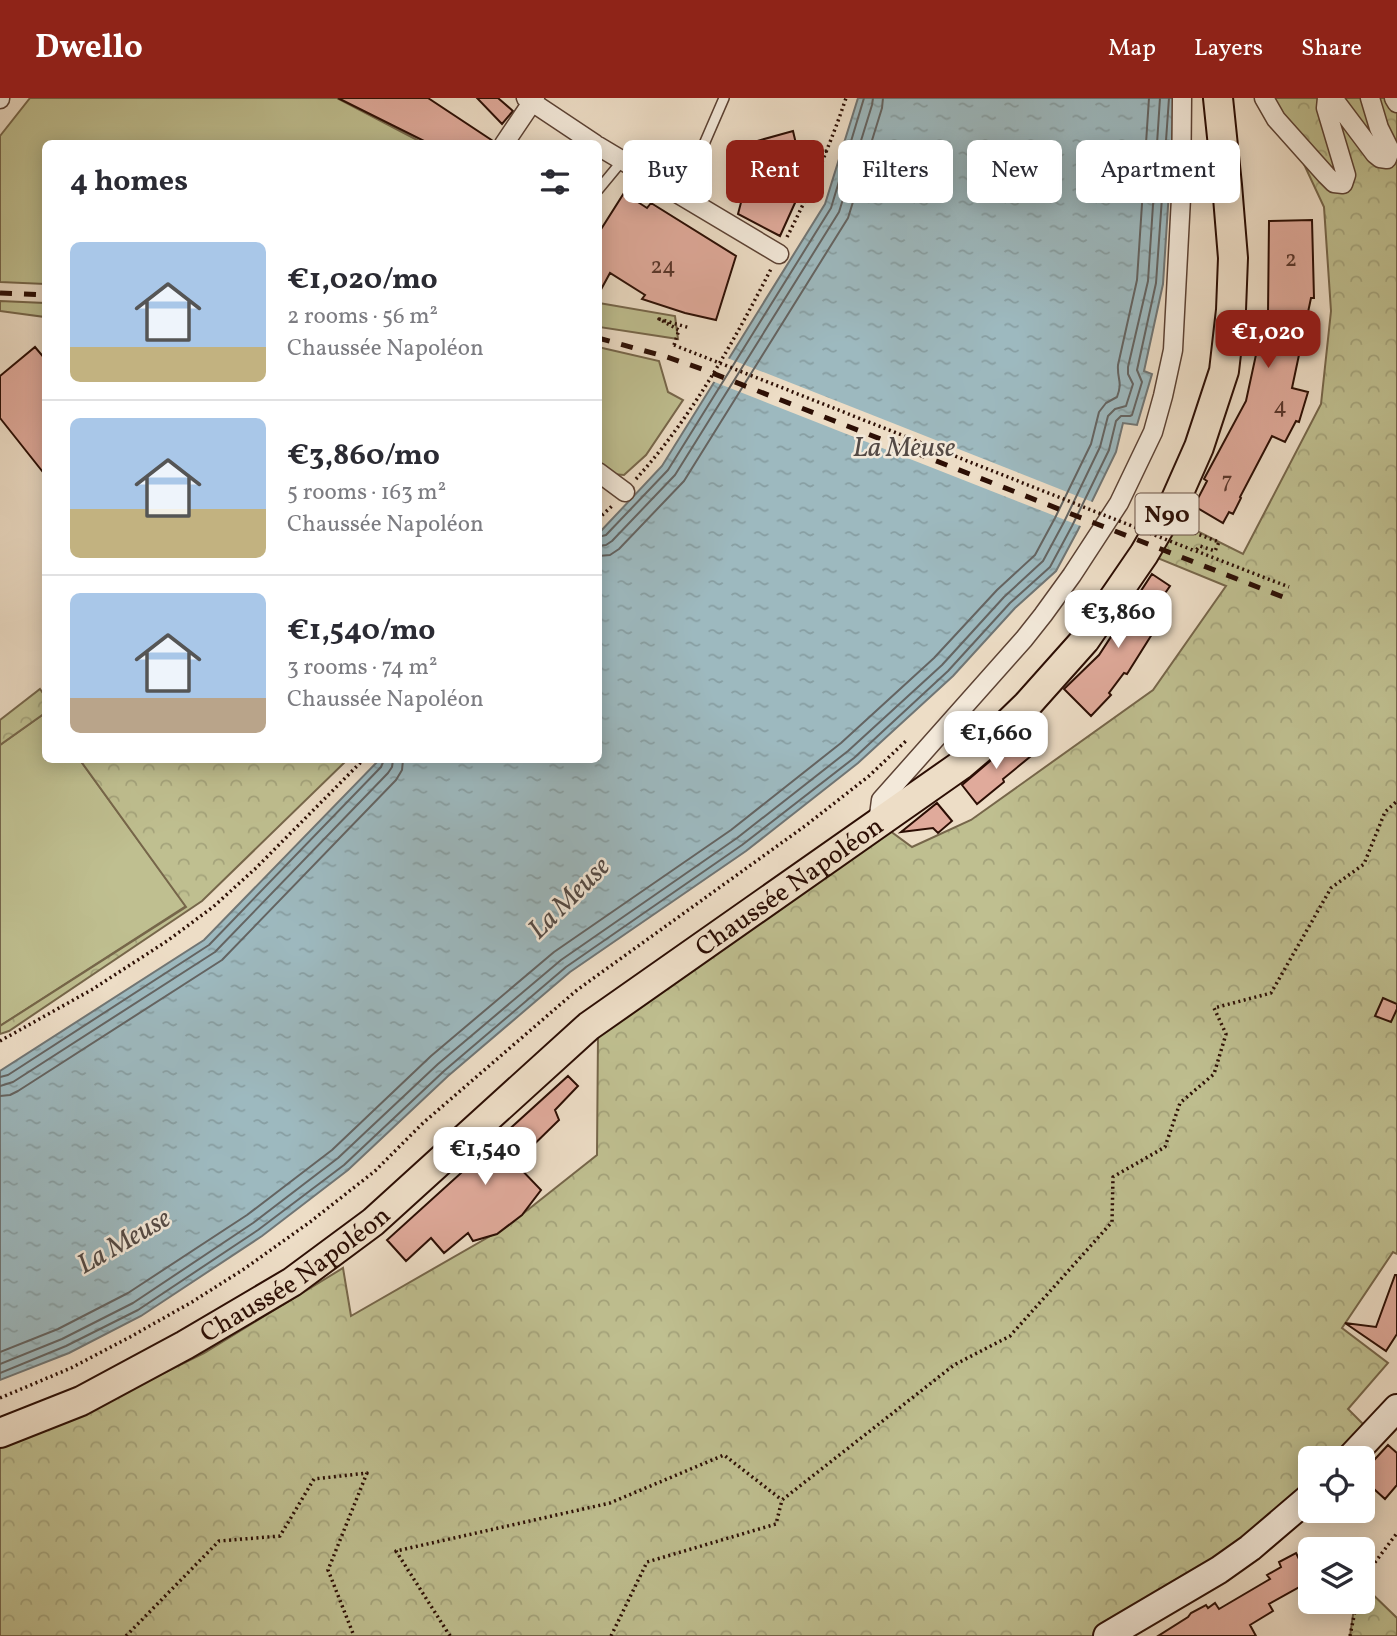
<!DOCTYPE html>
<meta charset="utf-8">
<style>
:root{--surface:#fff;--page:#f7f7f7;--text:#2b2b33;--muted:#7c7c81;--line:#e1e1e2;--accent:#8f2418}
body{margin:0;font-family:Vollkorn,serif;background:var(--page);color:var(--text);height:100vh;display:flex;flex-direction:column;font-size:26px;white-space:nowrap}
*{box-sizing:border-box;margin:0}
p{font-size:23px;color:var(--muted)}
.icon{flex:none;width:38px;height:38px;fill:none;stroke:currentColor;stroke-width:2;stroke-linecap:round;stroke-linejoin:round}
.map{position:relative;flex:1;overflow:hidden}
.side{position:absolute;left:42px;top:42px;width:560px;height:623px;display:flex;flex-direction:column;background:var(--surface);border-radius:10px;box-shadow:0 4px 18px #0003}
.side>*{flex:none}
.banner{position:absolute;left:623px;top:42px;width:665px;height:63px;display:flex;gap:14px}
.tools{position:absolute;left:1298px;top:1348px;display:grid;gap:14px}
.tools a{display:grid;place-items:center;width:77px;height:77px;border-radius:10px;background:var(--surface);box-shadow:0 4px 18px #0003;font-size:35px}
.price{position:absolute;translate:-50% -60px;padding:0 16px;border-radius:14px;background:#fff;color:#222;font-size:23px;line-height:46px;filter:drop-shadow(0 2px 4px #0008)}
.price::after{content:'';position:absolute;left:50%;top:42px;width:21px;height:16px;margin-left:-10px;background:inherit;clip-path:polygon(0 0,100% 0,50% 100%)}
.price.active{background:var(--accent);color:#fff}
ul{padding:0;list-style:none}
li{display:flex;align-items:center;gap:21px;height:175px;padding:0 28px}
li+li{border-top:2px solid var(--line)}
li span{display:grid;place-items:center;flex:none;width:196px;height:140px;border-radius:10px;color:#555}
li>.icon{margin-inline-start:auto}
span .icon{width:84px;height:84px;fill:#fffc;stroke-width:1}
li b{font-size:30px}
h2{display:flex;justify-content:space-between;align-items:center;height:84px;padding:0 28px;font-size:30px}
.pill{padding:0 24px;border-radius:10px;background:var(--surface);box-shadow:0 4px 18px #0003;font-size:24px;line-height:63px}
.pill.active{background:var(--accent);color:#fff}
header{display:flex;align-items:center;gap:42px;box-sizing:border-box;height:98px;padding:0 35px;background:var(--accent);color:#fff}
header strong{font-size:33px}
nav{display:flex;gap:38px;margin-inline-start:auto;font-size:24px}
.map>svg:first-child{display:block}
.grass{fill:#bfbf90;stroke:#76664a;stroke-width:2}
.forest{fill:url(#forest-crowns);stroke:#76664a;stroke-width:2}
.water{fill:url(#water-ripples);stroke:#707574;stroke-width:2}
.pier{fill:#edddc6}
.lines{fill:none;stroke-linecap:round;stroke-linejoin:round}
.shore{stroke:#646462;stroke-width:2}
.building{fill:#e0aa9b;stroke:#2c0e04;stroke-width:2}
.lane-casing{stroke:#5c4234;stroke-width:12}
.street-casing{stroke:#5c4234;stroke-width:21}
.secondary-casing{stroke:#2c0e04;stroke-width:30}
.primary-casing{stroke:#2c0e04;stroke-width:32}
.path{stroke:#2c0e04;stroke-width:3.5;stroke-dasharray:2 3.5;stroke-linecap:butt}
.lane{stroke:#f3e9da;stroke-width:9}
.street{stroke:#f3e9da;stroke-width:18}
.secondary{stroke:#f3e9da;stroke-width:26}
.primary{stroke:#edddc6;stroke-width:28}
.rail{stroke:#2c0e04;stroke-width:5;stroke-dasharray:12 12;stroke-linecap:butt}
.path-bridge{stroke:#2c0e04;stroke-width:3.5;stroke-dasharray:2 3.5;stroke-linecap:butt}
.labels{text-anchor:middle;stroke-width:5;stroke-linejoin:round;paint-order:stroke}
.number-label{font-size:23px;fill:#59352a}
.shield{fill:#f3e9da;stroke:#685044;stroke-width:2}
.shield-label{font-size:24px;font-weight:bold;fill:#2c0e04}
.street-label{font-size:26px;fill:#2c0e04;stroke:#f3e9da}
.water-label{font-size:28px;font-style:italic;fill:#544a45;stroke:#f3e9da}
</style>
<header>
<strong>Dwello</strong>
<nav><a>Map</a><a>Layers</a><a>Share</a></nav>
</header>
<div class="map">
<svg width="1397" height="1538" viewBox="0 0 1397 1538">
<defs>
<pattern id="forest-crowns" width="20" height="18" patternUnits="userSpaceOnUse" patternTransform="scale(1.75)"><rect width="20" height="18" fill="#bfbf90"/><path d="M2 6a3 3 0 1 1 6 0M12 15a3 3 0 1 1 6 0" fill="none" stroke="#a4a37b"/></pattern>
<pattern id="water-ripples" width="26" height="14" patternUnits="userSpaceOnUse" patternTransform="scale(1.75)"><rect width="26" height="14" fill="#9db9bf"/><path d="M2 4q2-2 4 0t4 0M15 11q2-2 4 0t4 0" fill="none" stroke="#879ea2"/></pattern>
</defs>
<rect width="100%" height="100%" fill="#edddc6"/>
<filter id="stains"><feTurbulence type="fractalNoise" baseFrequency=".00286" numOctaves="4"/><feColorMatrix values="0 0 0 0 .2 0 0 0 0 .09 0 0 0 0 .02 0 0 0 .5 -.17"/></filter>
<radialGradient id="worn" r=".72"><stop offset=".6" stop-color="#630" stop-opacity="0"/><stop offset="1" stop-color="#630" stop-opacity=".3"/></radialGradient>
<path class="grass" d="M30,0H337L423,45L46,46L45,186L0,184V38Z
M0,203L45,205V219L0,213Z
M599,205L675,218L678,241L599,229Z
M598,249L659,263L668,294L683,302L646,357L624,377L612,376L599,366Z
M45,615L46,662H80L186,808L0,928V647Z"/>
<path class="forest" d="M1273,0H1393L1397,6V1156L1393,1154L1342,1230L1388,1265L1348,1311L1373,1336L1350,1360H1311V1398L1107,1538H0V1347L74,1319L204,1255L343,1170L351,1218L506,1129L597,1057L598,937L886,730L912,749L971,722L1153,592L1226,488L1150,457L1181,425L1243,456L1321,306L1331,213L1324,109Z
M40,591L45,598V615L0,647V622Z
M80,662H347L202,803L9,933L0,936V928L186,809Z
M1363,1487L1397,1520V1538H1350L1355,1503H1363Z"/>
<path class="water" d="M858,0H1175L1163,186L1144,273L1152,276L1137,327L1123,325L1116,354L1078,432L1056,473L1015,510L953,578L858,665L746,753L570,874L448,978L348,1072L262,1138L141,1218L69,1255L0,1282V973L204,842L379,662H598L599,435L662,368L825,106Z"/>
<path class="pier" d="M727,260L730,261L1095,405L1083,429L712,283Z"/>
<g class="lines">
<path class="shore" d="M598,439L606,437L668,372L831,110L864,0
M598,448L606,447L612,443L675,377L839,114L872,7L873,0
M598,458L610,457L619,451L684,383L848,120L882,10L883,0
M0,979L8,977L209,847L381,669L384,662
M0,988L13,984L215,854L388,675L392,669L393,662
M0,998L10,997L18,993L222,862L396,682L402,672L403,662
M0,1254L58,1231L128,1195L247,1117L332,1052L431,958L554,854L731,732L841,645L934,560L997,492L1035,457L1055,420L1091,346L1099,314L1106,305L1117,299C1123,283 1117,282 1118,267L1137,182L1149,0
M0,1266L62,1241L133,1205L253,1125L338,1060L438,966L561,862L737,740L848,653L942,567L1004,499L1043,463L1064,424L1100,349L1108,318L1115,311L1126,308L1133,286L1128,276V269L1148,183L1160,0
M0,1275L66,1248L138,1212L258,1132L344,1067L444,973L566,869L742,747L854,660L948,573L1010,505L1050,469L1072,428L1109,352L1116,323L1121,318H1130L1132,317L1142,284L1137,272L1156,185L1169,0"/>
</g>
<path class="building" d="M338,0H428L493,43V46H430Z
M477,0H498L513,13L502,26Z
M793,33L797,50L801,49L809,84L804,85L780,138L738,116L757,43Z
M624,95L647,110L651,105L736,158L716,222L685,215L642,201L645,197L610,175L598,197V136Z
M1312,122L1314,200H1311L1292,290L1308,294L1299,324L1296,323L1285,344L1272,338L1240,399L1241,400L1233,416L1229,414L1223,425L1194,408L1207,383L1204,381L1246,303L1265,215L1268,216L1269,123Z
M35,249L46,262V378L0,320V278Z
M1152,476L1170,488L1144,526L1154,533L1127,576L1124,575L1109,595L1111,597L1091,618L1064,591L1099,557Z
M1017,640L1031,658L1003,681L1004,684L977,706L962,687Z
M937,705L952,723L938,735L933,730L901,734Z
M1383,900L1397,906V911L1391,924L1375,918Z
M568,978L578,988L555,1012L559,1022L515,1065L541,1092L522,1117L497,1136L473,1143L468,1135L444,1155L431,1140L406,1163L387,1142Z
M1395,1177H1397V1236L1386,1253L1345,1225L1376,1229Z
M1388,1347L1397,1355V1387L1385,1401L1363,1381V1374Z
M1296,1455L1310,1483L1269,1506L1273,1513L1250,1527L1256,1538H1158L1188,1519L1191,1515L1206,1507L1208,1510L1215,1505L1219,1511L1270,1481L1267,1477L1281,1469L1279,1464Z"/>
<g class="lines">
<g class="lane-casing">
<path id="lane" d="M598,92L622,63
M682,97L724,0"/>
</g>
<g class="street-casing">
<path id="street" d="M526,0L595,46
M1264,0L1276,21L1326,77L1334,85L1343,86L1346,77L1326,10L1327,0
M1333,0L1375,56L1380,60L1387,61L1390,52L1379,30L1370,0
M1394,0L1397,5
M0,1V0
M504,46L535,0
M598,48L779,156
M598,374L625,394
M878,725L881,702L1024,541L1043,517L1072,477L1119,405L1153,334L1163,298L1173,252L1181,100L1182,0"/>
</g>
<g class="secondary-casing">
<path id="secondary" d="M1350,1360L1397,1310
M1107,1538L1219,1472L1250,1450L1311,1398"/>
</g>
<g class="primary-casing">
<g id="primary">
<path id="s1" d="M0,1335L81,1303L185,1247L292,1184L373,1124L589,928L961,667L994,639L1027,607L1085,542L1144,456L1176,401L1199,349L1224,273L1231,212L1233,160L1227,87L1218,0"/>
</g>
</g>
<path class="path" d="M803,56L827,53
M787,139C810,94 830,48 846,0
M674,247L679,232L659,221L690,230
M636,381C692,319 733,245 771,171
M598,421L612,408
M1184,431L1219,444L1215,453L1200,448L1195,453
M1196,453L1289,489
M0,943L93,891L167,843L213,809L256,770L363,662
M0,1300L71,1270L130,1239L192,1204L244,1171L310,1124L375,1073L423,1025L577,892L805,728L869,678L908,641
M1363,1483L1373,1467L1397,1435
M126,1538L219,1443L280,1438L314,1381L367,1375L328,1472L354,1538
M450,1538L396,1453L610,1405L724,1357L782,1402
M611,1538L647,1464L776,1426L782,1402L954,1267L1010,1238L1112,1124L1113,1079L1165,1049L1180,1005L1214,976L1226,936L1214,910L1271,895L1331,790L1364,766L1385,714L1397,703
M1350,1538L1357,1503"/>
<use href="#lane" class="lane"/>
<use href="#street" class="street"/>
<use href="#secondary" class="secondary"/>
<use href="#primary" class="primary"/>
<path class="rail" d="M0,195L46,197
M598,240L667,259L702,271L1283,499"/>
<path class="path-bridge" d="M674,247L1195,453"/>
</g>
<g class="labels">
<g class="number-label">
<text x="1291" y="168">2</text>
<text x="663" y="175">24</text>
<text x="1280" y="315">4</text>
<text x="1227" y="390">7</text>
</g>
<rect class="shield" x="1135.5" y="395.5" width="63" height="41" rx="5"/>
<g class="shield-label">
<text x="1167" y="424">N90</text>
</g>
<g class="street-label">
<text dy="9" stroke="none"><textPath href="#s1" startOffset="966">Chaussée Napoléon</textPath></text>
<text dy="9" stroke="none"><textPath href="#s1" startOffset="336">Chaussée Napoléon</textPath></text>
</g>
<g class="water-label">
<text x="904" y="358">La Meuse</text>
<text transform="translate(568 799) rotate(-45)" y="10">La Meuse</text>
<text transform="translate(123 1142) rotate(-30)" y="10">La Meuse</text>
</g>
</g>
<rect width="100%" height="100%" filter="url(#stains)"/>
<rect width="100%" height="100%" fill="url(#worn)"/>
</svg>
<div class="tools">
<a><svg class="icon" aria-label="locate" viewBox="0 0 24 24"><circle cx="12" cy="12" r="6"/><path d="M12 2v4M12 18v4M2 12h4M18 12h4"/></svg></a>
<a><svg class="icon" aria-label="layers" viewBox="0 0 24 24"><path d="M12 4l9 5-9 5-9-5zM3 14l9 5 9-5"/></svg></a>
</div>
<b class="price active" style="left:1268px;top:272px">€1,020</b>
<b class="price" style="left:1118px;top:552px">€3,860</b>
<b class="price" style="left:996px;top:673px">€1,660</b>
<b class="price" style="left:485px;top:1089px">€1,540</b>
<div class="banner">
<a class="pill">Buy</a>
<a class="pill active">Rent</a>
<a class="pill">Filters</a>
<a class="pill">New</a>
<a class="pill">Apartment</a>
</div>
<section class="side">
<h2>4 homes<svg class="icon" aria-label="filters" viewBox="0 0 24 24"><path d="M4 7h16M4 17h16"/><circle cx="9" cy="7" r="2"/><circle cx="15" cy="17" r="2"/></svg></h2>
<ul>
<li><span style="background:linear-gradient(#a9c7e8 75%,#c2b280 0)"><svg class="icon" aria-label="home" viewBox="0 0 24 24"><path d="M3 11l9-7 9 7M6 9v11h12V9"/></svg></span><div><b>€1,020/mo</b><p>2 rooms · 56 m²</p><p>Chaussée Napoléon</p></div></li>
<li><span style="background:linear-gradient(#a9c7e8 65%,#c2b280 0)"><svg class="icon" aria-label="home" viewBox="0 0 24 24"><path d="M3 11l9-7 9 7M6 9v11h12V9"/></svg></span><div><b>€3,860/mo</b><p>5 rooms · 163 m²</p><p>Chaussée Napoléon</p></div></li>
<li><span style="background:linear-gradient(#a9c7e8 75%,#b9a48a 0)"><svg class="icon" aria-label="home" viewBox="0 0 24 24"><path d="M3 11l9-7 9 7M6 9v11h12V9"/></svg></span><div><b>€1,540/mo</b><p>3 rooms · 74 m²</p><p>Chaussée Napoléon</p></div></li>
</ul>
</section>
</div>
